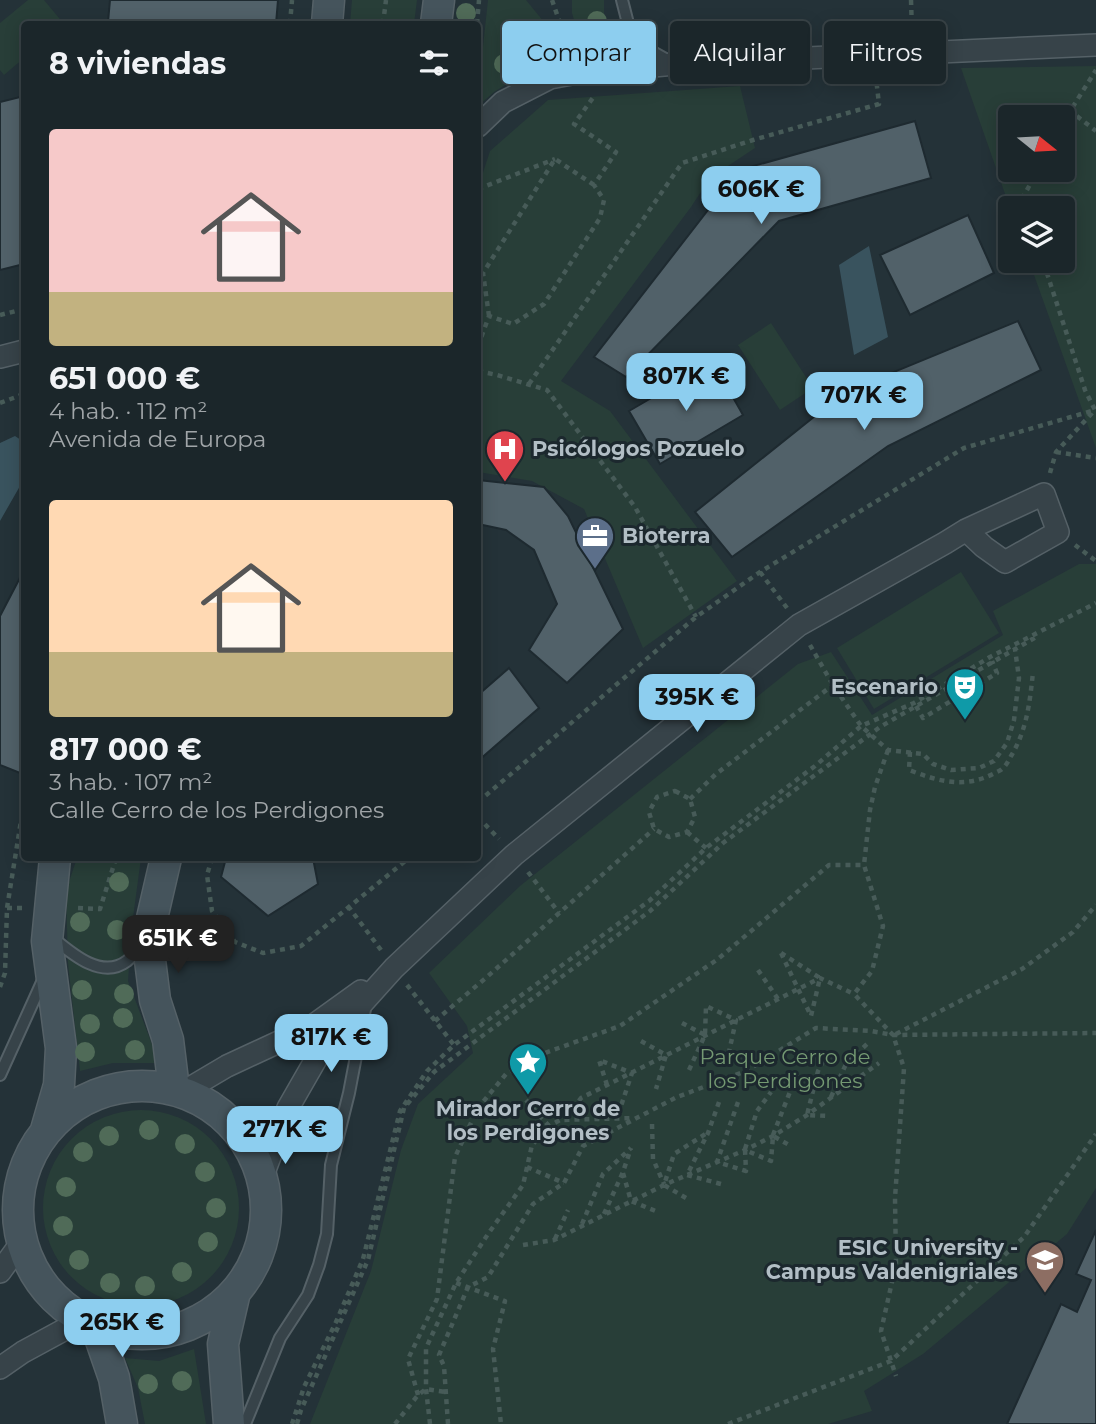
<!DOCTYPE html>
<html lang="es">
<meta charset="utf-8">
<style>
:root{--surface:#1b262a;--page:#283236;--text:#f1f3f6;--muted:#a0a5a8;--line:#394347;--accent:#8dceef}
body{margin:0;font-family:Montserrat,sans-serif;background:var(--page);color:var(--text);height:100vh;display:flex;flex-direction:column;font-size:26px;white-space:nowrap}
*{box-sizing:border-box;margin:0}
p{font-size:23px;color:var(--muted)}
.icon{flex:none;width:38px;height:38px;fill:none;stroke:currentColor;stroke-width:2;stroke-linecap:round;stroke-linejoin:round}
.map{position:relative;flex:1;overflow:hidden}
.sheet{position:absolute;left:21px;top:21px;width:460px;height:840px;display:flex;flex-direction:column;background:var(--surface);border-radius:7px;box-shadow:0 4px 18px #0003,0 0 0 2px var(--line)}
.sheet>*{flex:none}
.guide{position:absolute;left:502px;top:21px;width:488px;height:63px;display:flex;gap:14px}
.needle{width:46px;rotate:108deg}
.fabs{position:absolute;left:998px;top:105px;display:grid;gap:14px}
.fabs a{display:grid;place-items:center;width:77px;height:77px;border-radius:7px;background:var(--surface);box-shadow:0 4px 18px #0003,0 0 0 2px var(--line);font-size:35px}
.price{position:absolute;translate:-50% -60px;padding:0 16px;border-radius:14px;background:var(--accent);color:#111;font-size:23px;line-height:46px;filter:drop-shadow(0 2px 4px #0008)}
.price::after{content:'';position:absolute;left:50%;top:42px;width:21px;height:16px;margin-left:-10px;background:inherit;clip-path:polygon(0 0,100% 0,50% 100%)}
.price.selected{background:#222;color:#fff}
ul{padding:0;list-style:none}
li{display:grid;align-content:center;gap:14px;height:371px;padding:0 28px}
li span{display:grid;place-items:center;height:217px;border-radius:7px;color:#555}
li>.icon{margin-inline-start:auto}
span .icon{width:126px;height:126px;fill:#fffc;stroke-width:1}
li b{font-size:30px}
h2{display:flex;justify-content:space-between;align-items:center;height:84px;padding:0 28px;font-size:30px}
.tag{padding:0 24px;border-radius:7px;background:var(--surface);box-shadow:0 4px 18px #0003,0 0 0 2px var(--line);font-size:24px;line-height:63px}
.tag.selected{background:var(--accent);color:#111}
.map>svg:first-child{display:block}
.green{fill:#283e38;fill-rule:evenodd}
.water{fill:#39535e}
.building{fill:#516169;stroke:#1e2a30;stroke-width:2}
.lines{fill:none;stroke-linecap:round;stroke-linejoin:round}
.lane-casing{stroke:#556167;stroke-width:14}
.street-casing{stroke:#556167;stroke-width:24}
.secondary-casing{stroke:#556167;stroke-width:33}
.path{stroke:#475b58;stroke-width:4.5;stroke-dasharray:5 5;stroke-linecap:butt}
.lane{stroke:#374349;stroke-width:10}
.street{stroke:#374349;stroke-width:21}
.secondary{stroke:#45545c;stroke-width:30}
.tree{fill:#506b58}
.labels{text-anchor:middle;stroke-width:6;stroke-linejoin:round;paint-order:stroke}
.poi-label{font-size:21px;font-weight:bold;fill:#b2bec5;stroke:#1c282e;text-anchor:start}
.park-label{font-size:21px;fill:#749972;stroke:#1c282e}
</style>
<div class="map">
<svg width="1096" height="1424" viewBox="0 0 1096 1424">
<rect width="100%" height="100%" fill="#243238"/>
<path class="green" d="M28,0H44L64,24H24V58L4,75L0,70V23Z
M352,0H417L414,24H350Z
M488,0H526L544,22L559,60L532,68L494,92L478,106V93Z
M572,0H604V17L611,38L580,41L572,13Z
M1096,66V448L1029,261H1062V208H1010L961,68ZM1010,117H1062V170H1010Z
M740,86L755,148L710,178L691,207L561,381L610,411L737,581L643,648L584,509L532,481L478,472V188L490,151L548,100Z
M771,323L813,388L780,410L738,345Z
M1079,564H1096V1188L1067,1234L923,1354L864,1391L872,1411L828,1424H310L371,1271L401,1150L418,1104L473,1053L467,1026L429,973L520,886L798,664L831,652L872,715L1003,635L993,611Z
M961,572L999,633L874,709L837,648Z
M77,858H141L132,925L128,981L159,1063H113L80,1071L68,963L66,891Z
M43 1208a98 98 0 1 1 196 0a98 98 0 1 1-196 0Z
M194,1349L206,1424H145L138,1388L125,1358L159,1361Z"/>
<path class="water" d="M869,246L888,337L854,355L839,265Z
M15,436L24,442V479L0,521V443Z"/>
<path class="building" d="M110,0H278L276,24H134L108,22Z
M24,96V264L0,270V102Z
M915,121L931,178L779,221L626,377L594,357L739,170Z
M968,215L994,273L910,315L880,255Z
M1018,321L1041,370L888,446L732,557L695,512L845,392Z
M713,362L743,415L660,464L629,411Z
M478,480L544,487L568,516L623,629L567,683L529,650L557,604L534,550L506,530L478,524Z
M24,570V764L20,773L0,765V616Z
M509,668L539,708L478,761V695Z
M226,858H313L318,884L268,916L221,877Z
M1096,1230V1424H1007L1061,1304L1077,1312L1091,1280L1076,1274Z"/>
<g class="lines">
<g class="lane-casing">
<path id="lane" d="M622,0L631,35L653,52L671,62
M53,938C72,954 102,980 127,961C134,956 138,944 143,937
M0,1075L43,980
M245,1424L280,1338L308,1295L319,1265L327,1234L331,1165L349,1093L366,1004"/>
</g>
<g class="street-casing">
<path id="street" d="M478,126L503,102L550,78L577,73L675,64L1096,45
M0,357L24,351
M183,1092L227,1066L311,1027L361,991
M262,1178L288,1108L323,1047L394,968L514,855L799,625L945,543L966,530L1044,494L1058,532L1005,562L984,547L966,530
M0,1272L21,1243
M0,1368L23,1352L82,1320"/>
</g>
<g class="secondary-casing">
<path id="secondary" d="M327,24L329,0
M436,24L439,0
M166,858L150,927V960L155,1000L168,1040L174,1089
M18 1210a124 124 0 1 1 248 0a124 124 0 1 1-248 0Z
M46,1130L59,1085L61,1048L47,941L55,858
M96,1326L114,1378L122,1424
M229,1424L223,1344L235,1292"/>
</g>
<path class="path" d="M552,0L568,46
M911,0L912,31
M290,24L292,0
M383,24L386,0
M477,24L479,0
M1069,110L1096,131
M1062,124L1096,70
M478,189L555,159
M1026,208L1022,199L1038,170
M478,267L483,273
M0,315L24,309
M489,316L483,273L555,159L594,185
M478,346L489,316L513,324L544,304L600,218L604,200L594,185L616,152L574,124L595,95
M478,371L497,375L547,390L635,507L696,617
M529,384L682,163L753,140L879,104L876,78
M0,403L24,394
M1056,452L1096,458
M1050,473L1056,452L1095,410
M1075,545L1096,561
M760,572L787,608
M810,645L833,685L861,726L888,750L923,754L933,764L951,770L979,768L994,761L1007,743L1014,720L1019,678L1015,649
M916,706L923,718L997,673L992,661
M888,750L875,787L870,810L864,865L883,926L872,971L854,994L893,1035L904,1068L895,1198L896,1264L881,1331L896,1376
M910,752L909,770C938,781 963,789 993,774C996,772 1000,771 1002,769C1006,766 1009,760 1011,756C1027,730 1030,701 1033,672
M675,791L690,799L695,817L687,832L669,837L654,829L649,812L657,797Z
M690,799L716,774L833,685
M478,802L696,617L760,572L964,448L1095,410L1085,390L1043,261
M478,817L499,839
M687,832L706,848
M212,858L207,875L212,911L235,942L263,953L301,946L409,858
M528,872L559,913
M348,906L381,950
M7,908H24
M78,908L100,909L116,858
M781,953L820,978L811,1016Z
M758,970L778,999
M407,985L454,1045
M0,987L5,973L7,908L24,802
M435,1021L488,976L654,829
M682,1023L705,1035
M896,1034L1022,969L1073,932L1096,905
M641,1041L666,1055L656,1089
M828,1052L818,1071L807,1115L828,1116
M689,1070L705,1035L706,1006L736,1020L729,1052
M607,1085L599,1060L632,1073L619,1112
M831,1097L846,1064L867,1044
M526,1100L549,1126
M719,1102L708,1133L687,1175L721,1184
M738,1102L717,1162L746,1171L745,1150L771,1161L773,1136L791,1146
M573,1109L581,1098L820,978L854,994
M652,1124L653,1159L664,1184
M773,1135L797,1074
M745,1149L757,1111L771,1092
M527,1167L564,1183
M623,1173L631,1201L658,1212
M686,1198L664,1185L674,1154L707,1133
M604,1214L623,1172L631,1148
M582,1224L603,1174L631,1148
M555,1239L568,1210
M523,1245L554,1240L664,1185L745,1150L773,1136L807,1115L879,1063
M456,1283L505,1301L493,1349L501,1424
M418,1395L408,1359L437,1299L455,1157L478,1108L506,1074L542,1054L620,1026L718,959L829,865H864
M292,1424L304,1387L336,1322L363,1259L400,1111L427,1071L454,1045L649,901L706,848L815,766L861,726L914,703L990,657L1096,603
M297,1424L301,1410L368,1260L404,1108L434,1072L650,911L723,843L880,727L1036,637
M395,1424L418,1395L426,1389L446,1392
M430,1424L426,1389V1348L456,1283L488,1234L523,1185L532,1145L549,1126L560,1120L634,1118
M448,1424L444,1366L439,1355L468,1287L488,1277L533,1204L564,1183L583,1146L677,1097L746,1071L816,1028L871,1031L893,1035L1096,1033
M728,1424L891,1361L1024,1237L1096,1134"/>
<use href="#lane" class="lane"/>
<use href="#street" class="street"/>
<use href="#secondary" class="secondary"/>
</g>
<g class="tree">
<circle cx="466" cy="13" r="10"/>
<circle cx="597" cy="21" r="10"/>
<circle cx="504" cy="64" r="10"/>
<circle cx="119" cy="882" r="10"/>
<circle cx="80" cy="922" r="10"/>
<circle cx="117" cy="930" r="10"/>
<circle cx="82" cy="990" r="10"/>
<circle cx="124" cy="994" r="10"/>
<circle cx="123" cy="1018" r="10"/>
<circle cx="90" cy="1024" r="10"/>
<circle cx="135" cy="1050" r="10"/>
<circle cx="85" cy="1052" r="10"/>
<circle cx="149" cy="1130" r="10"/>
<circle cx="109" cy="1136" r="10"/>
<circle cx="185" cy="1144" r="10"/>
<circle cx="83" cy="1152" r="10"/>
<circle cx="205" cy="1172" r="10"/>
<circle cx="66" cy="1187" r="10"/>
<circle cx="216" cy="1208" r="10"/>
<circle cx="63" cy="1226" r="10"/>
<circle cx="208" cy="1242" r="10"/>
<circle cx="79" cy="1260" r="10"/>
<circle cx="182" cy="1272" r="10"/>
<circle cx="110" cy="1283" r="10"/>
<circle cx="145" cy="1286" r="10"/>
<circle cx="182" cy="1381" r="10"/>
<circle cx="148" cy="1384" r="10"/>
</g>
<defs>
<g id="hospital-pin" transform="scale(2.0125)"><path d="M0 17L-7.5 6A9.5 9.5 0 1 1 7.5 6Z" fill="#e0444e" stroke="#1c282e"/><path d="M-5-5h3v3.5h4V-5h3V5h-3V1.5h-4V5h-3Z" fill="#fff"/></g>
<g id="office-pin" transform="scale(2.0125)"><path d="M0 17L-7.5 6A9.5 9.5 0 1 1 7.5 6Z" fill="#5c6f8a" stroke="#1c282e"/><path d="M-6-3h4V-5.5h4V-3h4V5H-6ZM-1-4.5V-3h2v-1.5ZM-6 0V1H6V0Z" fill="#fff"/></g>
<g id="theatre-pin" transform="scale(2.0125)"><path d="M0 17L-7.5 6A9.5 9.5 0 1 1 7.5 6Z" fill="#0f9aa8" stroke="#1c282e"/><path d="M-5-5.5Q0-4 5-5.5V0Q5 5 0 6Q-5 5-5 0ZM-3.3-2.5H-1v1.5H-3.3ZM1-2.5H3.3v1.5H1ZM-2.8 1Q0 5.5 2.8 1Z" fill="#fff"/></g>
<g id="sight-pin" transform="scale(2.0125)"><path d="M0 17L-7.5 6A9.5 9.5 0 1 1 7.5 6Z" fill="#0f9aa8" stroke="#1c282e"/><path d="M0-6L1.8-2.2L6-1.7L2.9 1.2L3.7 5.4L0 3.3L-3.7 5.4L-2.9 1.2L-6-1.7L-1.8-2.2Z" fill="#fff"/></g>
<g id="university-pin" transform="scale(2.0125)"><path d="M0 17L-7.5 6A9.5 9.5 0 1 1 7.5 6Z" fill="#8d6e63" stroke="#1c282e"/><path d="M0-5L7-2L0 1L-7-2ZM-4 1L0 2.5L4 1V4Q0 6-4 4Z" fill="#fff"/></g>
</defs>
<g fill-rule="evenodd">
<use href="#hospital-pin" x="505" y="449"/>
<use href="#office-pin" x="595" y="536"/>
<use href="#theatre-pin" x="965" y="687"/>
<use href="#sight-pin" x="528" y="1062"/>
<use href="#university-pin" x="1045" y="1260"/>
</g>
<g class="labels">
<g class="poi-label">
<text x="532" y="456">Psicólogos Pozuelo</text>
<text x="622" y="543">Bioterra</text>
<text x="938" y="694" text-anchor="end">Escenario</text>
<text x="528" y="1116" text-anchor="middle">Mirador Cerro de<tspan x="528" dy="24">los Perdigones</tspan></text>
<text x="1018" y="1255" text-anchor="end">ESIC University -<tspan x="1018" dy="24">Campus Valdenigriales</tspan></text>
</g>
<g class="park-label">
<text x="785" y="1064">Parque Cerro de<tspan x="785" dy="24">los Perdigones</tspan></text>
</g>
</g>
</svg>
<div class="fabs">
<a><svg class="needle" viewBox="-14 -14 28 28"><path d="M0-13l5 13h-10z" fill="#e53935"/><path d="M0 13l5-13h-10z" fill="#a0a5a8"/></svg></a>
<a><svg class="icon" aria-label="layers" viewBox="0 0 24 24"><path d="M12 4l9 5-9 5-9-5zM3 14l9 5 9-5"/></svg></a>
</div>
<b class="price" style="left:761px;top:226px">606K €</b>
<b class="price" style="left:686px;top:413px">807K €</b>
<b class="price" style="left:864px;top:432px">707K €</b>
<b class="price" style="left:697px;top:734px">395K €</b>
<b class="price selected" style="left:178px;top:975px">651K €</b>
<b class="price" style="left:331px;top:1074px">817K €</b>
<b class="price" style="left:285px;top:1166px">277K €</b>
<b class="price" style="left:122px;top:1359px">265K €</b>
<div class="guide">
<a class="tag selected">Comprar</a>
<a class="tag">Alquilar</a>
<a class="tag">Filtros</a>
</div>
<section class="sheet">
<h2>8 viviendas<svg class="icon" aria-label="filters" viewBox="0 0 24 24"><path d="M4 7h16M4 17h16"/><circle cx="9" cy="7" r="2"/><circle cx="15" cy="17" r="2"/></svg></h2>
<ul>
<li><span style="background:linear-gradient(#f6c9c9 75%,#c2b280 0)"><svg class="icon" aria-label="home" viewBox="0 0 24 24"><path d="M3 11l9-7 9 7M6 9v11h12V9"/></svg></span><div><b>651 000 €</b><p>4 hab. · 112 m²</p><p>Avenida de Europa</p></div></li>
<li><span style="background:linear-gradient(#ffd9b3 70%,#c2b280 0)"><svg class="icon" aria-label="home" viewBox="0 0 24 24"><path d="M3 11l9-7 9 7M6 9v11h12V9"/></svg></span><div><b>817 000 €</b><p>3 hab. · 107 m²</p><p>Calle Cerro de los Perdigones</p></div></li>
</ul>
</section>
</div>
